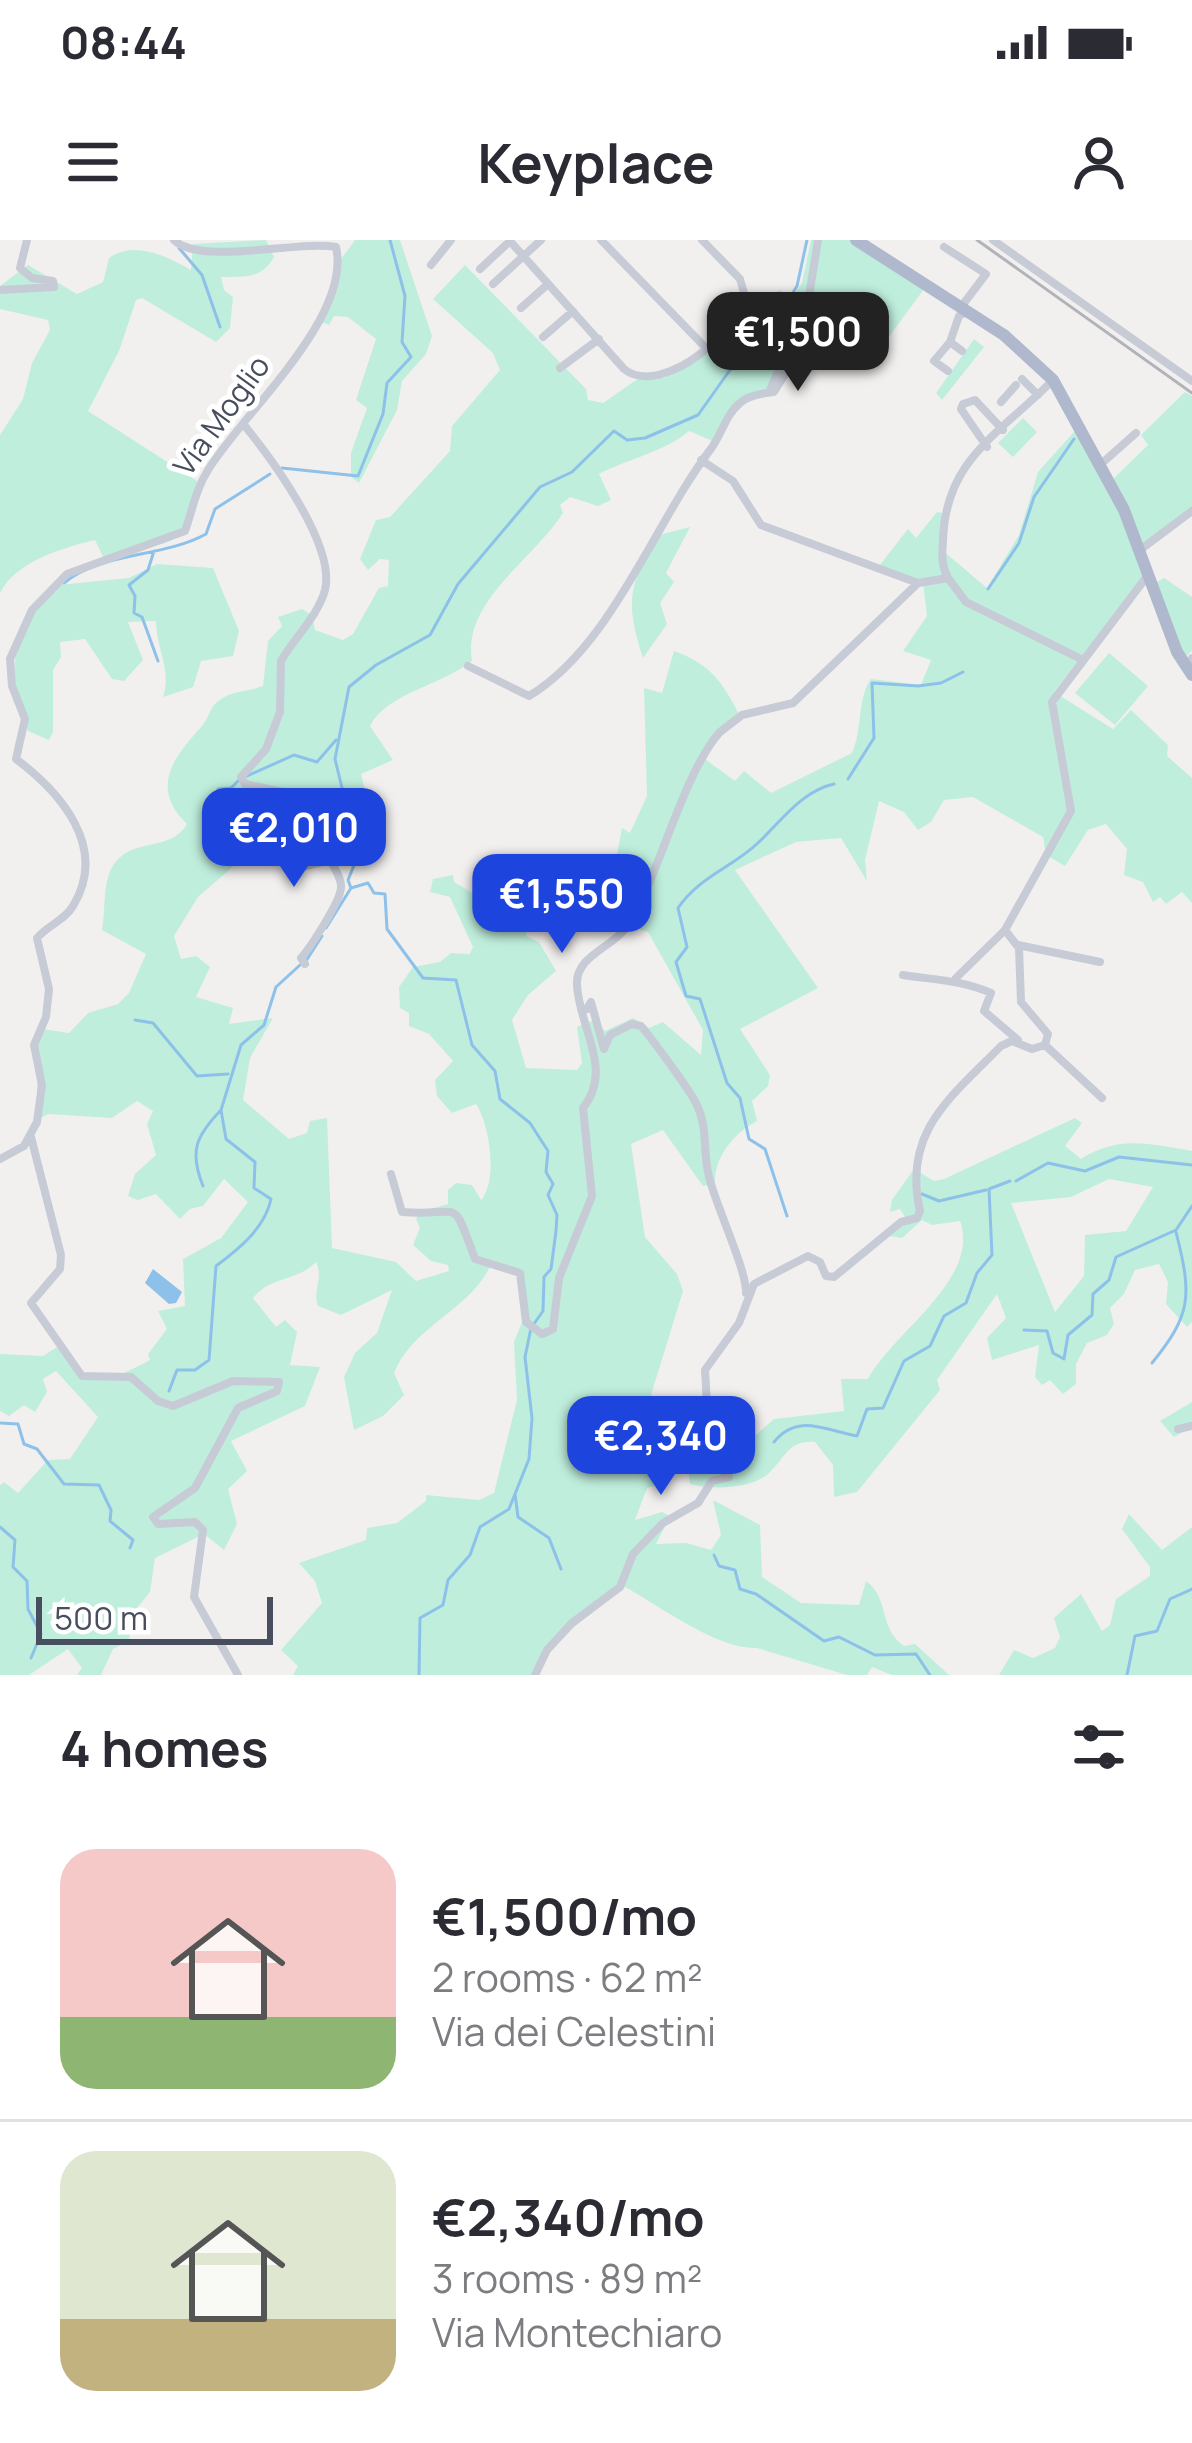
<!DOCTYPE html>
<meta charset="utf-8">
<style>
:root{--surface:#fff;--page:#f7f7f7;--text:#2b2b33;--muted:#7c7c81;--line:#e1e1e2;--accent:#1d45de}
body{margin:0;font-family:Manrope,sans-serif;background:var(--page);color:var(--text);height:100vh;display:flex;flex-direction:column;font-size:45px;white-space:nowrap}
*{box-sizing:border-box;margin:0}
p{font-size:39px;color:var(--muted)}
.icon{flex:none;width:66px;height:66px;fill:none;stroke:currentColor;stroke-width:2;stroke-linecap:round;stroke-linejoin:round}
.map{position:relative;height:1435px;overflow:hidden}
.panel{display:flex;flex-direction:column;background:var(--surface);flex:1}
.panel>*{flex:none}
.scale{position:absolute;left:36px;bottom:30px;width:237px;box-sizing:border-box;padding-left:12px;border:6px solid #484e5d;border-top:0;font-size:33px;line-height:42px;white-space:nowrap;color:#484e5d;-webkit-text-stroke:9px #fff;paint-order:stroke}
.price{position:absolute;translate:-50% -102px;padding:0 27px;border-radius:24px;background:var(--accent);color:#fff;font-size:39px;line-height:78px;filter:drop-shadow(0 3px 6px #0008)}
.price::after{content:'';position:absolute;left:50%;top:72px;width:36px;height:27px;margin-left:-18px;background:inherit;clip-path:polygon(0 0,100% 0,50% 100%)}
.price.current{background:#222;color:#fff}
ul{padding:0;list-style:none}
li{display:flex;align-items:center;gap:36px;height:300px;padding:0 60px}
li+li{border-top:3px solid var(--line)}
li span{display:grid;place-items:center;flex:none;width:336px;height:240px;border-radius:36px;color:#555}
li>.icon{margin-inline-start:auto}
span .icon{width:144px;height:144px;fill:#fffc;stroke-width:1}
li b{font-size:51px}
h2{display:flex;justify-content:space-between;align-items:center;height:144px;padding:0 60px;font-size:51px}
.status{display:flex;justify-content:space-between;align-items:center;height:84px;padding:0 60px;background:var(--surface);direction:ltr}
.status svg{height:33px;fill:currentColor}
header{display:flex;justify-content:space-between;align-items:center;height:156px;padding:0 60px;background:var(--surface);font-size:54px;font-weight:700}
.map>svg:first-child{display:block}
.green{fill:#bfeedc;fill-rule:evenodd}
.water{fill:#8dc1ea}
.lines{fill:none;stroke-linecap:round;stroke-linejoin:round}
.stream{stroke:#8dc1ea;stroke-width:3}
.minor{stroke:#c6cbd6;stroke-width:8}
.major{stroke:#b0b8ce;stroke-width:12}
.rail{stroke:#b2b3ba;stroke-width:3}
.labels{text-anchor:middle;stroke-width:10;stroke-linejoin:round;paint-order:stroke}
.street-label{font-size:30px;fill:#484e5d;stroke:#fff}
</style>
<div class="status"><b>08:44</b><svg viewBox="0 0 49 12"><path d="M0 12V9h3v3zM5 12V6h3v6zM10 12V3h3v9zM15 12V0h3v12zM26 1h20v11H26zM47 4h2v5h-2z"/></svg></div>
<header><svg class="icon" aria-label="menu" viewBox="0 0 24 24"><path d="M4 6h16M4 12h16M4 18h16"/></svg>Keyplace<svg class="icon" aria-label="person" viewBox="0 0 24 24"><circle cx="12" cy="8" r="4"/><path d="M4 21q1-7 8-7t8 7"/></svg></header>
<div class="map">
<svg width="1192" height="1435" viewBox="0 0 1192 1435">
<rect width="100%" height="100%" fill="#f2f0ef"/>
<path class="green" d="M266,0L274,17C262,39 244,37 221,37L224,50L233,57L230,88L216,102L142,58L136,60L119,111L88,171L200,243C177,325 169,292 105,321L95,300C63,308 16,321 0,353V195L23,159L32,123L50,90L48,80L0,69V46L28,25L77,54L103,42L109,18C135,0 166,16 191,30L193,4Z
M355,0H400L432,96L426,114L402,141L397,170L359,243L351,237V213L367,168L356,160L376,99L348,77L334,76L329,85L322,82L339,22Z
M811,0H856L927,45L877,113L845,91L833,106L807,87L769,156L740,162L715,202L689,191C665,212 629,218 599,234L611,260L598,266L570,257L560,265L563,273C531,322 462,362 472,421C442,445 387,453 370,486L393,520L361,534L366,554C315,546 311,569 281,604L265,599L198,657L174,696L181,719L196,716L210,727L196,757L233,768L229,784L273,778L250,818L243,860L289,899L307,893L310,881L327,878L332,1008L396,1022L416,1041L449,1031L448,1025L431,1021L413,1005L420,988L416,979L420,972L448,964V950L456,943L472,945L481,960C498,941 490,885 476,864L452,873L437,856L435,840L453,821L429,794L409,786V773L400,768L399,747L413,727L440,722L451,713L470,714L473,707L450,657L430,652L433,639L453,635L454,642L528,686L526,696L539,702L556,731L528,755L512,780L526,828L577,830L582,823L577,787L594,780L605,791L633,778L649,788L663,782L701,815L703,790L648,692L629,686L639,662L613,636L622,588L630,593L647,556L644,448L662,453L674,411C711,424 723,443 740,476L718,493L705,519L735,541L744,531L771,553L852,513C863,488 857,458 871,439L921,445L931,420L903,411L927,376L923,343L879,326L908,289L916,298L937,272L943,273L942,310L987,348L1019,295L1038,232L1081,184L1111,241L1148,205L1141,195L1185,152L1192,156V269L1138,310L1144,336L1054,452L1113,489L1131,470L1168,505L1167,516L1192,538V663L1182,652L1166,664L1160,657L1153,662L1143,642L1124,635L1127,609L1106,584L1088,590L1065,626L1046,615L1043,597L973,557L944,560L931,582L918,590L904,572L879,561L865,620L867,641L841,598L796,602L735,630L818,748L740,789L770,835L768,846L752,861L757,881C735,892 714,917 715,943L703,946L663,890L631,904L645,997L677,1034L683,1051L640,1191L665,1243L647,1248L635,1280L662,1272L670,1276L656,1304L686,1303L711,1310L721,1295L713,1260L760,1285L762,1337L801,1363L859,1365L866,1341C890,1358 878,1388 904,1406L915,1404L949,1435H892L872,1427L867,1435H847L757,1408C718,1410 660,1366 625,1347L550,1406L536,1435H293L298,1426L281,1410L322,1363L315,1341L299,1323L366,1300L367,1288L397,1283L426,1261V1255L479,1260L494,1253L517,1160L514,1102L524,1077L520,1037L490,1027C468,1071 412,1087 394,1133L404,1155L383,1176L354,1190L344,1137L355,1113L377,1093L392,1050L341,1075L318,1066C312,1051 324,1038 316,1022C297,1042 272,1035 253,1058L276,1087L285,1080L297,1092L290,1125L320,1127L305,1166L231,1201L247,1231L228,1249L237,1284L224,1310L204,1294L155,1318L150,1352L133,1373L129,1401L113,1409L101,1435H77L82,1428L68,1409L29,1435H0V1245L4,1242L18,1253L48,1220L70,1219L98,1177L56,1131L43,1139L47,1152L35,1172L24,1165L9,1176L0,1171V1114L43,1116L62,1104L84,1139C111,1142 127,1132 150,1120L148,1114L167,1089L158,1071L185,1066L183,1019L221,998L248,962L224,939L203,966L190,969L180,979L156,954L138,960L128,956L135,934L156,915L147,884L153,871L137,861L112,878L48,874L38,880L36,804L43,789L69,793L88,773L118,764L129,753L146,714L102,690C106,670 102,641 114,624C134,596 170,613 187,584C149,547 174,517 202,486C208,479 210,468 217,462C231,450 247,452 263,446L268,401L282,386L278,377L302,369L312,375L315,390L343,400L353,394L379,348L388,346L389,320L380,319L368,330L360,319L376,280L390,277L450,211L452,186L500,130L493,113L433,59L465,25L586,149L588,160L603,163L639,138H664L680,129L722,92L729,69L746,53L763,57L781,50L788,63L802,43Z
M974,99L984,107L942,160L936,153Z
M1023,178L1037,192L1013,217L998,203Z
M690,287L666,333L674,342L660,363L667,384L643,418C625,362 628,345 659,295Z
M157,324L213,328L239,391L233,416L201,421L193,447L163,457C172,429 156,409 156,381L128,382L143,420L124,441L112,439L85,399L60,402L61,417L53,430V492L49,500L28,491C5,425 10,395 58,345L129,338Z
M1164,338L1192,357V411L1184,418L1155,343Z
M1109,413L1148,446L1115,485L1075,453Z
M1075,878L1082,883L1065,906L1081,919C1119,895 1150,904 1192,911V1082L1187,1087L1166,1064L1168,1042L1159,1024L1135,1030L1124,1054L1110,1068L1114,1084L1107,1095L1087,1103L1076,1124V1144L1063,1154L1050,1140L1042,1145L1035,1137L1039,1105L992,1120L987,1098L1006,1078L997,1054L937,1140L940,1150L857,1252L834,1257L833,1225L815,1202C787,1200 786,1218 768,1234C751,1249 710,1250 690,1244L688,1230L698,1189L711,1188L734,1214L774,1179L844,1171L841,1139H868C892,1093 981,1039 960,981L932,985L922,980L902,998L882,995L905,977L900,969L890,972L892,960L914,929L934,941L944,939ZM1109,939L1153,947L1126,991L1085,995L1084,1036L1055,1072L1011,963L1071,957Z
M1192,1162V1187L1174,1197L1160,1181Z
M1129,1274L1162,1310L1192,1287V1435H999L1014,1410L1033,1418L1055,1408L1060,1397L1054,1378L1081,1354L1102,1391L1110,1385L1116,1359L1150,1336V1327L1122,1289Z"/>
<path class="water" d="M153,1029L182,1052L176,1063L169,1064L145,1043Z"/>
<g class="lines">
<path class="stream" d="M179,8L202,35L220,87
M282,228L358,236L383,174L387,143L411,117L402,102L405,56L390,0
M154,311L148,330L129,345L135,356L134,373L142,377L158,421
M64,343C103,311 163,318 206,294L215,269L270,234
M988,349L1019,303L1034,257L1074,199
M247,536L294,515L317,522L336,500
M848,539L874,498L872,443L918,446L941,443L963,432
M218,549L231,548L240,539
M357,609L335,519L349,447L376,425L430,395L458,344L540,247L572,232L614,191L627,200L645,198L698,175L752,99L777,79L797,46L807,0
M351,648L368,643L374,653L385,654L387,689L423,738L456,740L472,805L495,831L500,859L530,883L548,911L546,932L553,944L548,955L557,975L556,991L551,1029L544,1037L543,1071L531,1088L525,1117L532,1178L529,1219L509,1269L480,1287L470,1315L448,1340L443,1365L420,1378L419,1435
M326,688L351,648L348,640L357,618
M306,721L322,696
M135,780L153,783L197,836L228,834
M1016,941L1048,923L1085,931L1119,917L1192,925
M203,946C189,911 196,896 221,870
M922,954L939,961L986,950
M787,976L765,909L749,899L740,858L727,843L700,759L686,756L676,722L687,707L678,668C700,636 732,628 759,602C782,580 802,551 834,544
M1024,1090L1047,1091L1053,1113L1064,1119L1068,1095L1092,1075L1093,1054L1109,1040L1116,1017L1176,990L1192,966
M1152,1123C1192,1074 1192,1055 1176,992
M169,1151L177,1130H195L209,1120L216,1026C239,1009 265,988 271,959L254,948L255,922L226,899L221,870L241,805L264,785L276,747L300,725
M0,1183L18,1184L24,1204L37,1209L64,1244L99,1245L111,1270L110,1281L133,1300L130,1308
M774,1202C797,1173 825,1190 857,1196L867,1169L883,1168L904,1121L930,1106L944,1076L966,1063L977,1033L992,1015L989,949L1010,941
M515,1254L518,1277L549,1298L561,1329
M0,1287L15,1300L13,1327L27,1341L28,1369L41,1394L31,1418
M714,1315L719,1326L735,1330L740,1349L756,1354L824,1401L839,1397L875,1415L916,1414L930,1435
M1127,1435L1135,1396L1157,1391L1170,1359L1192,1349"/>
<path class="minor" d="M509,0L624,129C651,151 703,118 721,93C731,78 730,66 744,53L740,39L702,0
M601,0L704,106
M993,0L1192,141
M944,7L986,34L961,67
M431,25L451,0
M480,29L510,1
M493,44L541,0
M0,50L54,47L53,41L32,38L20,28L27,0
M521,68L548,44
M815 86a7 7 0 1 1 14 0a7 7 0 1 1-14 0Z
M543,97L573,71
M950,102L962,111
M560,128L599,99
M948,131L934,121L950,102L959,76L966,72
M1022,139L1038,155
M769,152L808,62L818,0
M1001,162L1016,145L1011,151
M244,185C272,219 336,306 325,350C318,376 294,398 281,421L280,472L266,509L241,537L245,544L292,554L277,587L278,607L298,628L330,620C334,627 342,639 341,648C340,662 310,708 301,718L305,724
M987,207L961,169L963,164L975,160L1003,190
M701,220L733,241L761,285L918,343
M1101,224L1136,193
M1140,310L1192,271
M948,338L966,362L1081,419
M1192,418V420
M468,426L529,456C611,407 654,284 710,210C721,196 726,174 740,163C748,155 764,153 774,152L815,86
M358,613L362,612
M1018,705L1100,722
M903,735C935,740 961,740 991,753L984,771L1018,800
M956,738L1005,690
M587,769L591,762L604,809L610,795L632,784L641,786C652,799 689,849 696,863C709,889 702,910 709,937C716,966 747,1031 746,1053
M1045,805L1102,858
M31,897L61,1015L60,1029L31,1063L82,1136L131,1137L158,1161L173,1166L233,1141L279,1142L277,1151L238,1168L195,1248L153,1277L158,1284L195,1282L203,1290L194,1357L238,1435
M0,919L24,906L37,882L42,845L34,805L46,777L49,749L37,698C48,685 65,680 73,666C109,607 60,552 16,519L25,479L12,446L10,419L32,370L67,334L185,291C193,269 195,251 208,230C243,173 352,78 336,7C299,0 201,26 174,0
M391,934L402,972C463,977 451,953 475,1019L520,1033L526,1082L542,1094L553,1089L559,1038L592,956L583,868C614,829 579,788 577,745C575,715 615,707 628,685C660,634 683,533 720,492L742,475L793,463L918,343L948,338C941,325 942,315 943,301C945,220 998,195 1052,141
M1178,1189L1192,1186
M535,1435L547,1410L572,1383L620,1347L633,1314L663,1283L698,1263L712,1241L729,1237L710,1217L705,1130L739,1083L754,1044L808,1016L820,1022L826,1036L834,1037L901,982L917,978L920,971C902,892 950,858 1001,806L1012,801L1032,809L1045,805L1048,794L1021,762L1019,708L1005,690L1071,571L1052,462L1148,335"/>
<path class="major" d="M856,0L1004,95L1053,140L1124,270L1177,412L1192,435"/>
<path class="rail" d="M977,0L1192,153"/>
</g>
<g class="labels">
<g class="street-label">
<text transform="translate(222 176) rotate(-54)" y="10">Via Moglio</text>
</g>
</g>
</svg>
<div class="scale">500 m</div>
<b class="price current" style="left:798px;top:154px">€1,500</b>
<b class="price" style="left:294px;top:650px">€2,010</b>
<b class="price" style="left:562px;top:716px">€1,550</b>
<b class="price" style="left:661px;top:1258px">€2,340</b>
</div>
<section class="panel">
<h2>4 homes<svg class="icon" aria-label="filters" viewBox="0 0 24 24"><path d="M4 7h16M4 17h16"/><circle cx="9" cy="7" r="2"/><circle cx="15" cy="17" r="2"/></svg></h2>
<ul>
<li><span style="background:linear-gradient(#f6c9c9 70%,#8fb573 0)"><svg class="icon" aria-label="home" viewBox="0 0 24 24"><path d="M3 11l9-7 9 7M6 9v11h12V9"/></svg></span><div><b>€1,500/mo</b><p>2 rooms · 62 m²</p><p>Via dei Celestini</p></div></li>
<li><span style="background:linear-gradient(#dfe7d0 70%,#c2b280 0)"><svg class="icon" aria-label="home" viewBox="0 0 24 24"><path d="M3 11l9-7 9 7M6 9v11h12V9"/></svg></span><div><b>€2,340/mo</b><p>3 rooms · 89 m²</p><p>Via Montechiaro</p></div></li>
</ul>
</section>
